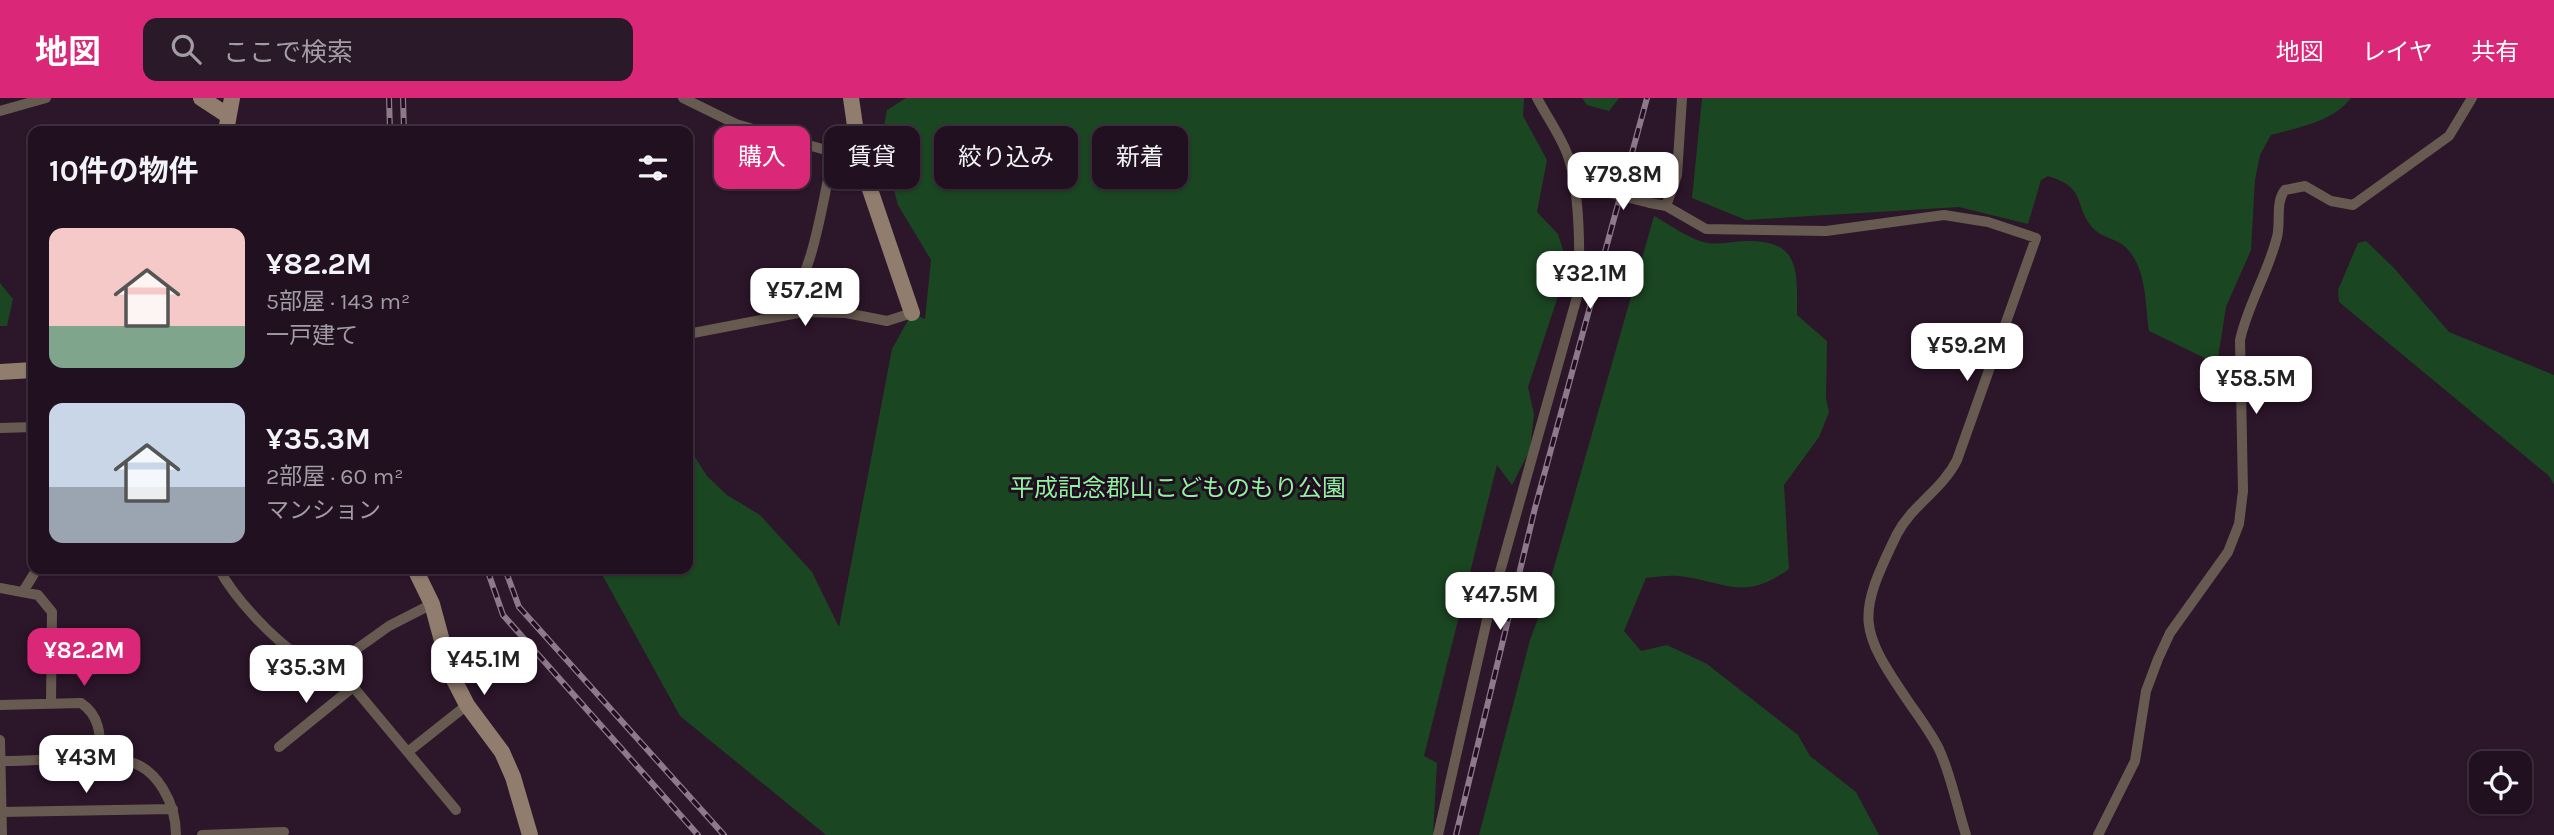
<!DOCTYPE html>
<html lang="ja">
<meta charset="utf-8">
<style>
:root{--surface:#211020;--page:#291929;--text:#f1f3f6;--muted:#a29da5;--line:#3e303e;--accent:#db2777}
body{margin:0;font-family:Karla,"Noto Sans JP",sans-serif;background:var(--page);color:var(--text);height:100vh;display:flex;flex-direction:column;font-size:26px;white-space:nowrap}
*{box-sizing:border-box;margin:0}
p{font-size:23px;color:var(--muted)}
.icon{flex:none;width:38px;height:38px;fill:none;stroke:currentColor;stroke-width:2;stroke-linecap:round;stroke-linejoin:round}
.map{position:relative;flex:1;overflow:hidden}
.side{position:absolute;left:28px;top:28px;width:665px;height:448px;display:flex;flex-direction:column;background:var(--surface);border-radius:14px;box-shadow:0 2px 5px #0004,0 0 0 2px var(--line)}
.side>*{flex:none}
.top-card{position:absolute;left:714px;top:28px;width:665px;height:63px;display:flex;gap:14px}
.tools{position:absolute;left:2469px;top:653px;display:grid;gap:14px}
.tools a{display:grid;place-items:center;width:63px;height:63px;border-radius:14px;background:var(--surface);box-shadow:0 2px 5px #0004,0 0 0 2px var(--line);font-size:35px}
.price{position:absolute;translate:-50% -60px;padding:0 16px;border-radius:14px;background:#fff;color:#222;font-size:23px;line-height:46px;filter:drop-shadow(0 2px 4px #0008)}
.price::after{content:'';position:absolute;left:50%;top:42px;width:21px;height:16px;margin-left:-10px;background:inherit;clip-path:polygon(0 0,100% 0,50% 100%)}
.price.selected{background:var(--accent);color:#fff}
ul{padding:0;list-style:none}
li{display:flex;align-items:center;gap:21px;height:175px;padding:0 21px}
li span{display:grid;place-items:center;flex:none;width:196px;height:140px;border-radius:14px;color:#555}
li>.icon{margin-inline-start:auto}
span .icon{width:84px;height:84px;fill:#fffc;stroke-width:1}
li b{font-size:30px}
h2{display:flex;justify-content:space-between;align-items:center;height:84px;padding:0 21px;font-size:30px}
.tag{padding:0 24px;border-radius:14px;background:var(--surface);box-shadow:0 2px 5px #0004,0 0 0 2px var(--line);font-size:24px;line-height:63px}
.tag.selected{background:var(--accent);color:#fff}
header{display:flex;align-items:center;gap:42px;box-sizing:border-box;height:98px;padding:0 35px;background:var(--accent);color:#fff}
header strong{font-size:33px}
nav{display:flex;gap:38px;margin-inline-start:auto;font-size:24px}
.search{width:490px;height:63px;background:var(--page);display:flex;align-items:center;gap:18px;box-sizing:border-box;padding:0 24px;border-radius:14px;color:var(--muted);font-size:26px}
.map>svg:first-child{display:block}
.green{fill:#1b4622}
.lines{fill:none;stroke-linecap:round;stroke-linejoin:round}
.street{stroke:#675b51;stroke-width:10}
.secondary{stroke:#907d6d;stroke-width:16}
.rail-casing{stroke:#8c798a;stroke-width:6}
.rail{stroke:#220c21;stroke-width:3.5;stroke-dasharray:10;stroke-linecap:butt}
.street-bridge{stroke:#675b51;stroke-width:10}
.labels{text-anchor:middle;stroke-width:6;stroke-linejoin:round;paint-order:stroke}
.park-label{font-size:24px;fill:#8df49b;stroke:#220c21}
</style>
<header>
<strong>地図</strong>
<div class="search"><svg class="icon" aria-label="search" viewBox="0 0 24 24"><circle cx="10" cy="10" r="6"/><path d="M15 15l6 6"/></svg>ここで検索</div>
<nav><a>地図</a><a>レイヤ</a><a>共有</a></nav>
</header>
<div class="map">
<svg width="2554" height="737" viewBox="0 0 2554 737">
<rect width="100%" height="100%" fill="#2c162a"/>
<path class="green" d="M906,0H1524L1523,18L1547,62L1537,114L1558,136L1568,168L1528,289L1534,316L1530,352L1512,387L1497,367L1424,658L1437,665L1433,737H826L680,618L599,471H688V206L692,265L691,353L707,378L727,397L760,417L812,474L839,529L892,251L912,215L925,221L931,162L898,107L881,44L887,12Z
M1582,0H1619L1609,13L1587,7Z
M1702,0H2351C2332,24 2300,29 2271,37L2260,57L2255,82L2251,152L2226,209L2217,266L2149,233C2145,205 2147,167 2123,147C2115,141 2102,139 2095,132C2071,107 2090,91 2048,78L2041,82L2028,126L1959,109L1746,122L1692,100Z
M1654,118C1669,126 1690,142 1708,145C1719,147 1734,143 1746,143C1801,142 1797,173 1797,217L1827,243L1826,300L1829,314L1819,339L1784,387L1789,471C1743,504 1728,484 1679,478C1668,477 1657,479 1646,480L1624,533L1641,553L1667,547L1707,566L1798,637L1810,658L1856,694L1879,737H1479L1530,542L1544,504Z
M2366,143L2394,170L2449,234L2554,277V387L2549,378L2339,204L2338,192L2358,145Z
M0,185L13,201L7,228H0Z"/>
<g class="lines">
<path class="street" d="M683,0L736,26L860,62
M0,13L46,0
M1575,93L1605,94
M1650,105L1666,108L1706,131L1826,133L1944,117L1988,124L2036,140L1957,362C1942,392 1912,407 1897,436C1856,520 1858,530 1910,606C1920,620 1931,635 1939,651C1951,677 1957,709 1966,737
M1666,108L1677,77L1682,0
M782,216C815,176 822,103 834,53
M688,236L803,214L846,215L887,223L912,215
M0,330L33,329
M33,437V458
M219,471C235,501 272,540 300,559C315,569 332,568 345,579L456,712
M0,490L38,497L52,514L51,605
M24,492L37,471
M330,570L389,528L432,506
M0,607L81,605C102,619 100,641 101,663
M0,642L2,737
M279,649L353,589
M409,653L467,607
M0,663C36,663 90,658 125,663C158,668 176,707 176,737
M0,714L173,711
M202,737L284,734
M1438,737L1489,513L1577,199C1581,161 1580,94 1568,58C1561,38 1547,19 1537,0
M2098,737L2135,663L2146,593L2158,561L2170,535L2228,454L2239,426L2243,393L2240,242C2248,206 2268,175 2277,139C2281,124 2275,104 2285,92L2305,88L2331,103L2353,107L2449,38L2472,0"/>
<path class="secondary" d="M201,0L227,17
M851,0L860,62L912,215
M226,33L232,0
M0,274L33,272
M415,471L432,506L451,576L467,607L502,654L513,679L530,737"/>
<g class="rail-casing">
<path id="rail" d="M389,0L390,33
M403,0L404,33
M487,471L503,517L698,737
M505,471L519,509L724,737
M1456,737L1535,410L1647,0"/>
</g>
<use href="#rail" class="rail"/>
<path class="street-bridge" d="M1605,94L1650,105"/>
</g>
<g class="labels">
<g class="park-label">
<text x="1178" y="398">平成記念郡山こどものもり公園</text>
</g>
</g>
</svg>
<div class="tools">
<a><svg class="icon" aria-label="locate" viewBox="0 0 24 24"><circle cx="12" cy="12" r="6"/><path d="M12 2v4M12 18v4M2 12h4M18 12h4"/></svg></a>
</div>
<b class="price" style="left:1623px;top:114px">¥79.8M</b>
<b class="price" style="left:1590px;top:213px">¥32.1M</b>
<b class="price" style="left:805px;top:230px">¥57.2M</b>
<b class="price" style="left:1967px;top:285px">¥59.2M</b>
<b class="price" style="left:2256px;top:318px">¥58.5M</b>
<b class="price" style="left:1500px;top:534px">¥47.5M</b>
<b class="price selected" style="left:84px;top:590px">¥82.2M</b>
<b class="price" style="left:484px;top:599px">¥45.1M</b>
<b class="price" style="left:306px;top:607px">¥35.3M</b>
<b class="price" style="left:86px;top:697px">¥43M</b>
<div class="top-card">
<a class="tag selected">購入</a>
<a class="tag">賃貸</a>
<a class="tag">絞り込み</a>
<a class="tag">新着</a>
</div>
<section class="side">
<h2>10件の物件<svg class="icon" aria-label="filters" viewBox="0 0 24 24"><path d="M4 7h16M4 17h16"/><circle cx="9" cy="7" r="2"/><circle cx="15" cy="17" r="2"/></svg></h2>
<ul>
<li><span style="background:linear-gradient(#f6c9c9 70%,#7fa58c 0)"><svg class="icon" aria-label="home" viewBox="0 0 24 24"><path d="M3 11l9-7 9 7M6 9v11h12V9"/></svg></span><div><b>¥82.2M</b><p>5部屋 · 143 m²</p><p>一戸建て</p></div></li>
<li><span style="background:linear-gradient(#c9d6e8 60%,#9aa5b1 0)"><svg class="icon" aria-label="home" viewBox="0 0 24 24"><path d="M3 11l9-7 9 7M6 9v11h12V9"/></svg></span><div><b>¥35.3M</b><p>2部屋 · 60 m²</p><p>マンション</p></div></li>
</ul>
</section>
</div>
